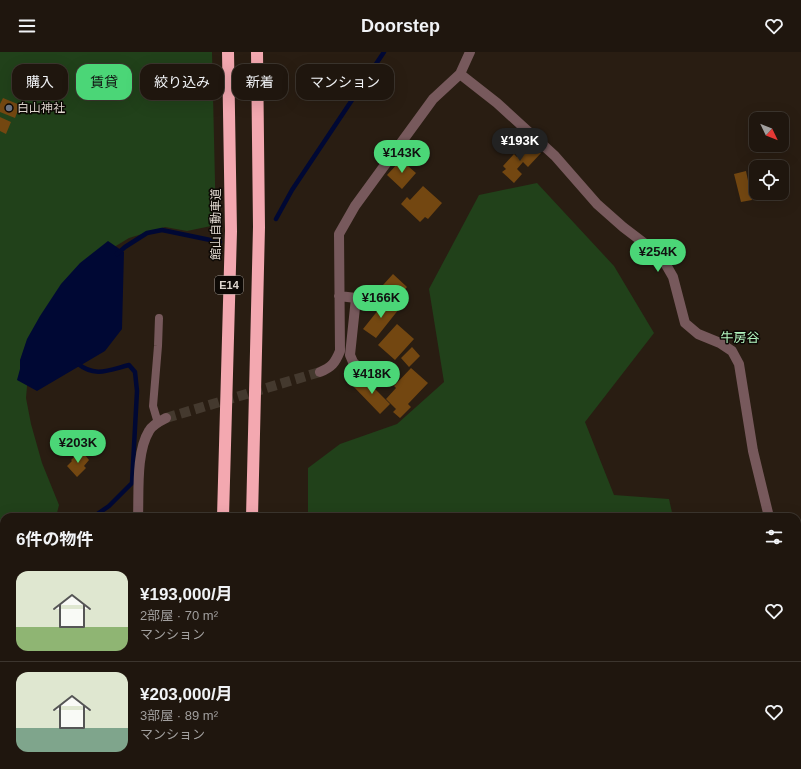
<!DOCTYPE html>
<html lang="ja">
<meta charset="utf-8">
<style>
:root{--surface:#1f160e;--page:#2c231c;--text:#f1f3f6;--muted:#a19f9e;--line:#3c352e;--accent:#4bd677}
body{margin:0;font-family:Helvetica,"Noto Sans JP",sans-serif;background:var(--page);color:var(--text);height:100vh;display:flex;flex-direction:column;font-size:15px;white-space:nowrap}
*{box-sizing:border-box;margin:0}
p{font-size:13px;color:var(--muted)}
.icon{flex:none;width:22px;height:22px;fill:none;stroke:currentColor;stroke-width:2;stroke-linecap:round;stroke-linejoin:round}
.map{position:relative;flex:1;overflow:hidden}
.panel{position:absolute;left:0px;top:461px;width:801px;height:256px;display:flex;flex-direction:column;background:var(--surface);border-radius:12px 12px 0 0;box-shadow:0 4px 16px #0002,0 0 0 1px var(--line)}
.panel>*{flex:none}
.top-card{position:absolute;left:12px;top:12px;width:400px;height:36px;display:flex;gap:8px}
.needle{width:26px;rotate:133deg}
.tools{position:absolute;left:749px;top:60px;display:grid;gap:8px}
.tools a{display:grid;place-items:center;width:40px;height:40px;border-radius:8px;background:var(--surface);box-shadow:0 4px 16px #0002,0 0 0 1px var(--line);font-size:20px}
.price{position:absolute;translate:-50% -34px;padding:0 9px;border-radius:14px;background:var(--accent);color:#111;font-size:13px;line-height:26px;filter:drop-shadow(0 1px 2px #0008)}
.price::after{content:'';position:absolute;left:50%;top:24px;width:12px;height:9px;margin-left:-6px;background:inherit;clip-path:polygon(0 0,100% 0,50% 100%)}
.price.on{background:#222;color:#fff}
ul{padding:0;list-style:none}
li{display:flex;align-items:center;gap:12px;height:100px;padding:0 16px}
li+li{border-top:1px solid var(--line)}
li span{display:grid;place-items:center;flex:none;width:112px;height:80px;border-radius:12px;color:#555}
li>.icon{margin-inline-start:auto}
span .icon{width:48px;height:48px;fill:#fffc;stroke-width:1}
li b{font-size:17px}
h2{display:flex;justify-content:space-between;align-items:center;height:48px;padding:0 16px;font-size:17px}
.tag{padding:0 14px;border-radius:12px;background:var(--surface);box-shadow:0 4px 16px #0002,0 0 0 1px var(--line);font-size:14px;line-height:36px}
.tag.on{background:var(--accent);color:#111}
header{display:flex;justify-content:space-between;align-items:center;height:52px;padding:0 16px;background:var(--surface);font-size:18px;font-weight:700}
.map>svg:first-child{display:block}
.green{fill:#21411a}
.water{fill:#000834}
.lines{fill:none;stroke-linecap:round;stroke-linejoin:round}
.stream{stroke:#000834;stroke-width:4.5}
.building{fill:#734711}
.minor-tunnel{stroke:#44392e;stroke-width:10;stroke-dasharray:10 5;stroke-linecap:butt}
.service{stroke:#77595c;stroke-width:8}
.minor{stroke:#77595c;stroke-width:10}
.motorway{stroke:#f3a8b0;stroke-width:12}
.worship-dot{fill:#6b7280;stroke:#0d0905;stroke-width:1.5}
.labels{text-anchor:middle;stroke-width:3;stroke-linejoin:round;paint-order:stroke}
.shield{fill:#0d0905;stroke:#a09992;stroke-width:1}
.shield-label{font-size:11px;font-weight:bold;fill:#dfd7cf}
.poi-label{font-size:12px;fill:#dfd7cf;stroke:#0d0905;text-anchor:start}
.street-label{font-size:12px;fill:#dfd7cf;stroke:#0d0905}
.neighbourhood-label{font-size:13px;fill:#b1f4be;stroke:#0d0905}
</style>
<header><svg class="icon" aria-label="menu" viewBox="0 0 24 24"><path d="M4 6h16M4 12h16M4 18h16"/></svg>Doorstep<svg class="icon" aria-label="heart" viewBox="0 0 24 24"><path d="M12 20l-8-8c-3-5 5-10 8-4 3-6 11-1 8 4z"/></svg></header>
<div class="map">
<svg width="801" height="717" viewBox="0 0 801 717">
<rect width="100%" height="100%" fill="#291d12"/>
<path class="green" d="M0,0H212L216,173L187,179L165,175L129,186L101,203L28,323L26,346L31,372L42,411L59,453L56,465H4V513L0,517Z
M537,131L614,214L654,281L585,370L614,443L669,447L673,465H308V416L340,392L397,372L444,330L429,237L479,143Z
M801,581V632L797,625V583Z
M801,642V717H337V713H797V643Z
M9,713H185L189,717H8Z"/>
<path class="water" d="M108,189L124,200L122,277L105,299L37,339L17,328L20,317V308L27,287L40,264L61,232L80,211Z"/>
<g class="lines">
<path class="stream" d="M276,167L292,138L384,0
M117,202L125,195L147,181L162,178L220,190
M77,311C95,326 109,318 129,313L135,320L137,339L132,431L109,454L93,465
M0,530L4,525"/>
</g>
<path class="building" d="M3,46L20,53L15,66L0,60V52Z
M0,65L11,70L6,82L0,79Z
M530,90L541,101L528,115L523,110L517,117L522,122L514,131L502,120L506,117L503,114L514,102L517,105Z
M401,108L416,121L402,137L387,123Z
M746,119L752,148L741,150L734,122Z
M423,134L442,151L428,167L425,165L420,170L401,152L407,145L410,148Z
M393,222L407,235L398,246L383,233Z
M387,247L399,257L376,286L363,277Z
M397,272L414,287L395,308L378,293Z
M412,295L420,304L409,315L401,306Z
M411,316L428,331L408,352L411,355L400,366L393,360L396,357L386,347L396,336L394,334Z
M363,325L390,352L380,362L353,334Z
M81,398L89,408L84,414L86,416L77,425L67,414L72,409L71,408Z"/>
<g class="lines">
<path class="minor-tunnel" d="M166,366L320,320"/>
<path class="service" d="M158,371L153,354L158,294L159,266"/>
<path class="minor" d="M460,22L497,51L555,104L597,152L623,175L661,204L673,225L685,271L698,282L720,291L732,299L739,312L753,399L769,465
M339,244L356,246L350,303L353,310L359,316
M320,320C332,315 335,311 340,299L339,182L355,154L433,47L460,22L470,0
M138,465C139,440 136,400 149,379C152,373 160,369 166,366
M797,527L801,528
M0,665L4,659
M308,717L309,713"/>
<path class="motorway" d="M223,465L231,179L228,0
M252,465L259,175L257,0
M207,717V713
M238,717V713"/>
</g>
<circle class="worship-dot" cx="9" cy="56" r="4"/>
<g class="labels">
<rect class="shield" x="215" y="224" width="28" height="18" rx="3"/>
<g class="shield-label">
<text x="229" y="237">E14</text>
</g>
<g class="poi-label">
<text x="17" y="60">白山神社</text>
</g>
<g class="street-label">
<text transform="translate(216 172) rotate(-90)" y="4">館山自動車道</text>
</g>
<g class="neighbourhood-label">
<text x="740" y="290">牛房谷</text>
</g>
</g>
</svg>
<div class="tools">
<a><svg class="needle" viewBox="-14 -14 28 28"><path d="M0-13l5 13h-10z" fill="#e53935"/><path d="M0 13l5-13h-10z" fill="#a19f9e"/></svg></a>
<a><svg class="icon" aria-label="locate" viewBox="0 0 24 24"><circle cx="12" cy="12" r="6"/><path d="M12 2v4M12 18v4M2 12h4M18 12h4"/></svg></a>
</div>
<b class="price on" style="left:520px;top:110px">¥193K</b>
<b class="price" style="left:402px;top:122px">¥143K</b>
<b class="price" style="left:658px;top:221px">¥254K</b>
<b class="price" style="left:381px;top:267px">¥166K</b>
<b class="price" style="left:372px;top:343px">¥418K</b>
<b class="price" style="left:78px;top:412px">¥203K</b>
<div class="top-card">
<a class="tag">購入</a>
<a class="tag on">賃貸</a>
<a class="tag">絞り込み</a>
<a class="tag">新着</a>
<a class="tag">マンション</a>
</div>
<section class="panel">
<h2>6件の物件<svg class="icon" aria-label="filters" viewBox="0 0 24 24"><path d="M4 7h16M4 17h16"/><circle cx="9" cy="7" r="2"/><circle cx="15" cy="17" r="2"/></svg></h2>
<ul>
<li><span style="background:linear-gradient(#dfe7d0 70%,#8fb573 0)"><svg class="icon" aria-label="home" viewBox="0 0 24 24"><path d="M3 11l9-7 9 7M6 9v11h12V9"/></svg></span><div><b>¥193,000/月</b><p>2部屋 · 70 m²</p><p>マンション</p></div><svg class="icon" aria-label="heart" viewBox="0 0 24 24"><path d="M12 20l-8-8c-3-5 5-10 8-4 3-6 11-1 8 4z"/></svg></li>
<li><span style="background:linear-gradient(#dfe7d0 70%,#7fa58c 0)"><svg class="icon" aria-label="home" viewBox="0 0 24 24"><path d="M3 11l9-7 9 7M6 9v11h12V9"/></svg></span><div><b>¥203,000/月</b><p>3部屋 · 89 m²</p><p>マンション</p></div><svg class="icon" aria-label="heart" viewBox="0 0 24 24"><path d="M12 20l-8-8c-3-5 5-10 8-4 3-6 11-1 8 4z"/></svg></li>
</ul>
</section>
</div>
